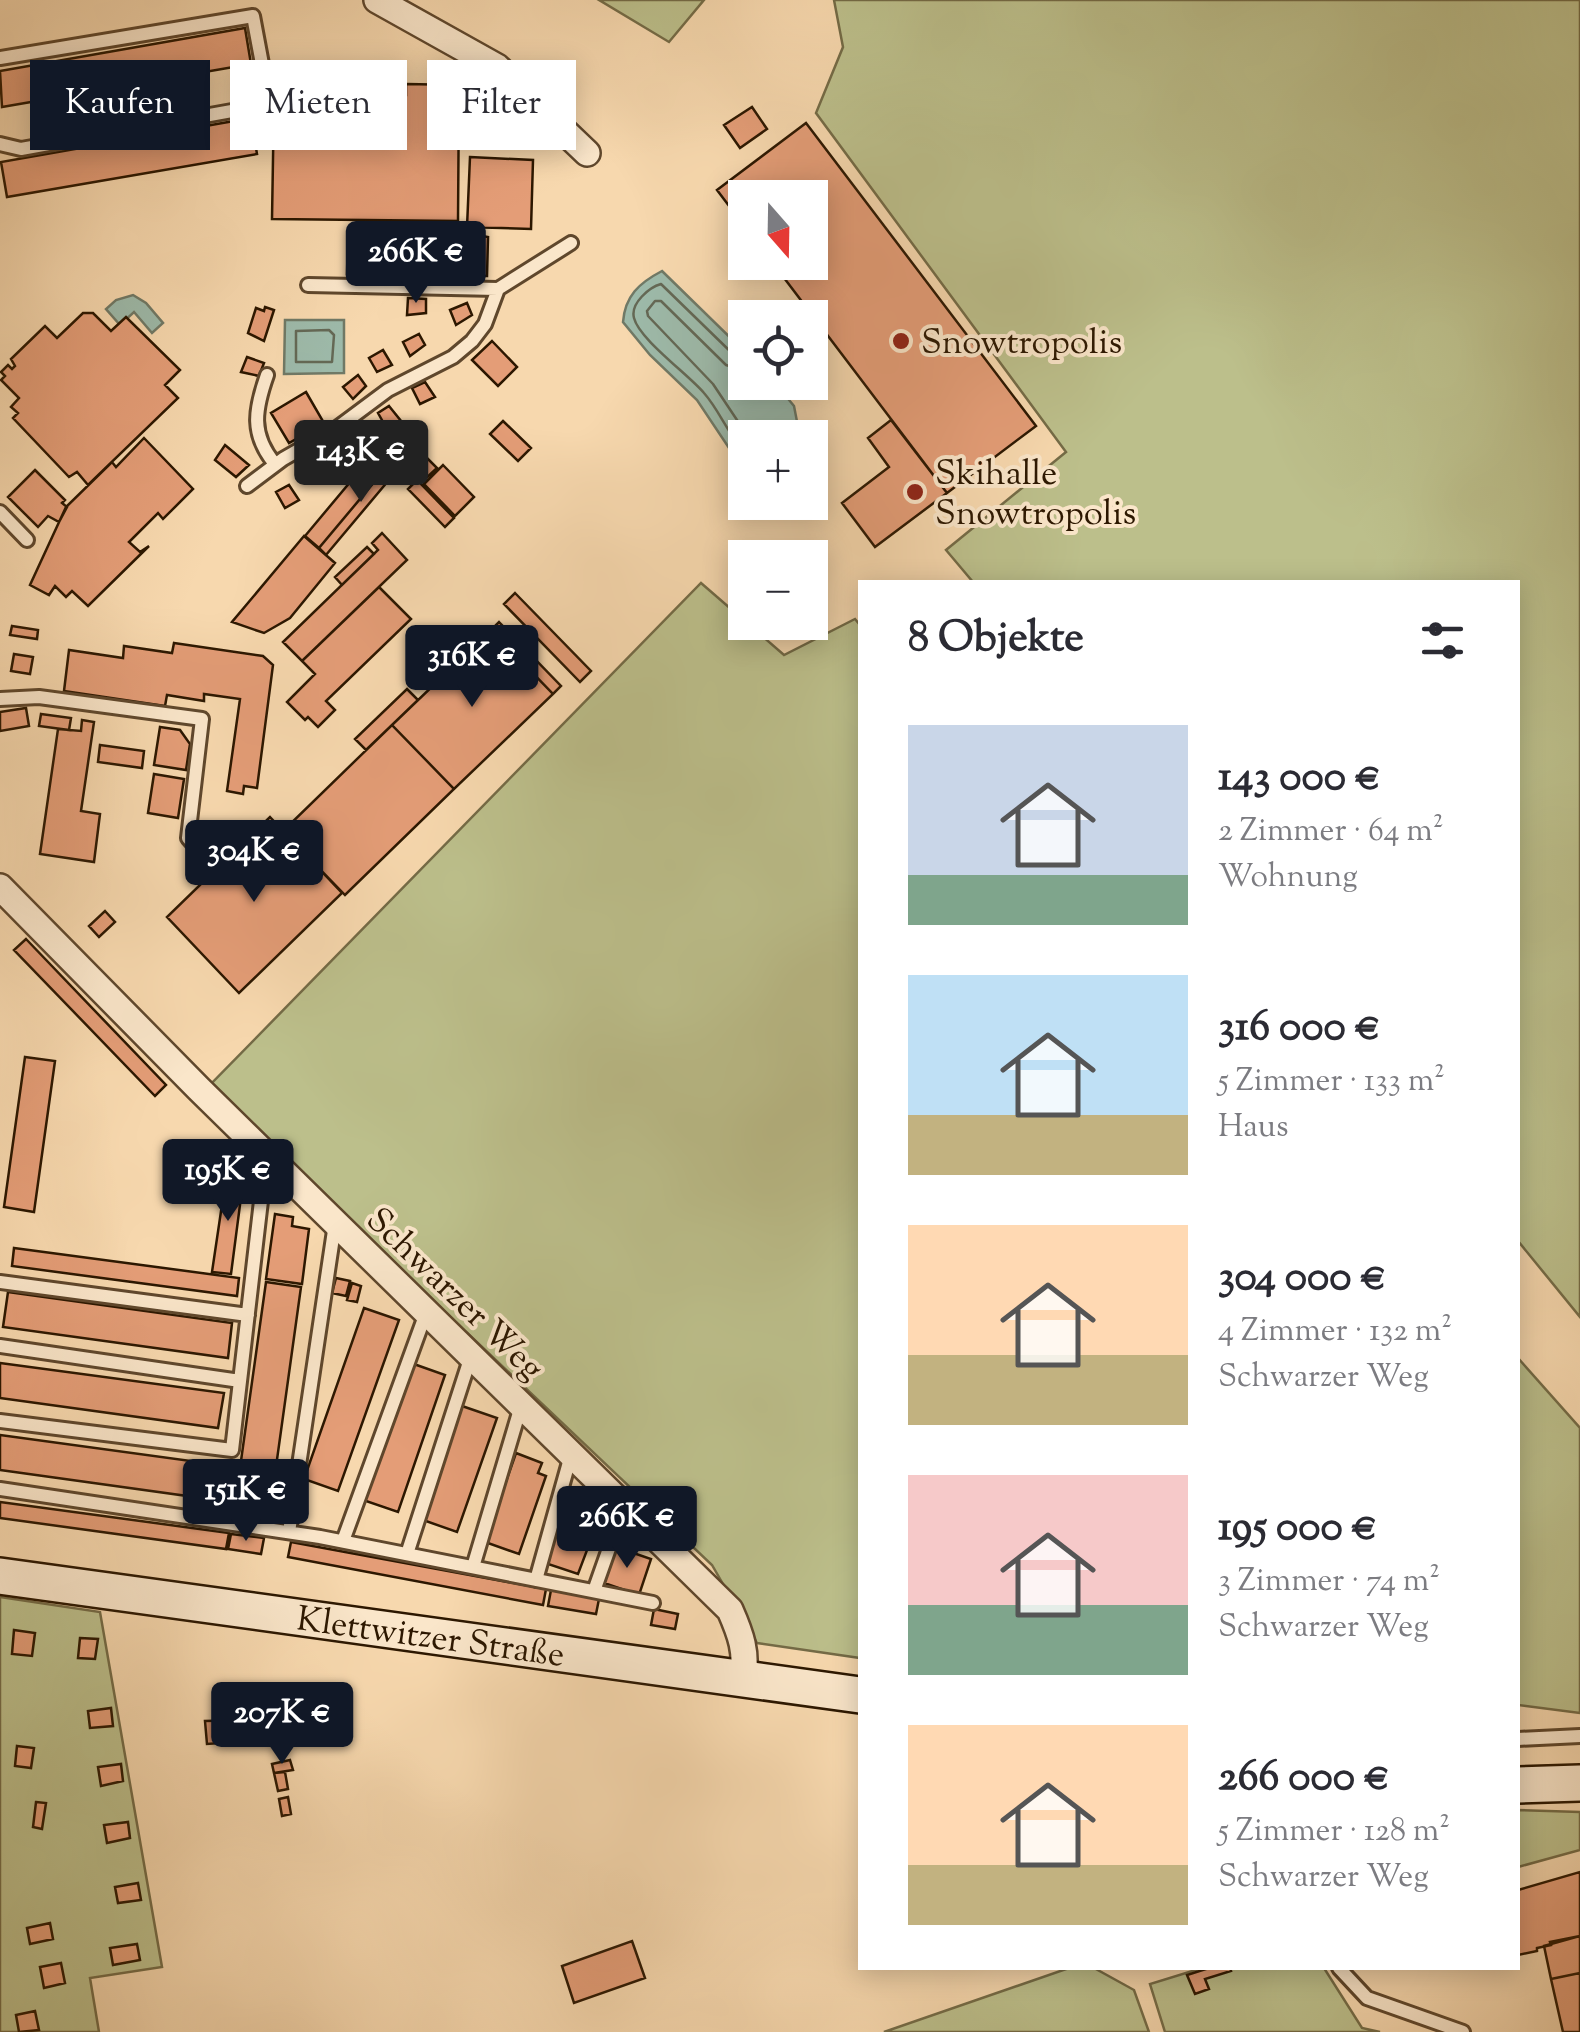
<!DOCTYPE html>
<html lang="de">
<meta charset="utf-8">
<style>
:root{--surface:#fff;--page:#f7f7f7;--text:#2b2b33;--muted:#7c7c81;--accent:#111827}
body{margin:0;font-family:"Sorts Mill Goudy",serif;background:var(--page);color:var(--text);height:100vh;display:flex;flex-direction:column;font-size:38px;white-space:nowrap}
*{box-sizing:border-box;margin:0}
p{font-size:32px;color:var(--muted)}
.icon{flex:none;width:55px;height:55px;fill:none;stroke:currentColor;stroke-width:2;stroke-linecap:round;stroke-linejoin:round}
.map{position:relative;flex:1;overflow:hidden}
.panel{position:absolute;left:858px;top:580px;width:662px;height:1390px;display:flex;flex-direction:column;background:var(--surface);border-radius:0px;box-shadow:0 5px 25px #0003}
.panel>*{flex:none}
.guide{position:absolute;left:30px;top:60px;width:678px;height:90px;display:flex;gap:20px}
.needle{width:65px;rotate:160deg}
.fabs{position:absolute;left:728px;top:180px;display:grid;gap:20px}
.fabs a{display:grid;place-items:center;width:100px;height:100px;border-radius:0px;background:var(--surface);box-shadow:0 5px 25px #0003;font-size:50px}
.price{position:absolute;translate:-50% -85px;padding:0 22px;border-radius:10px;background:var(--accent);color:#fff;font-size:32px;line-height:65px;filter:drop-shadow(0 2px 5px #0008)}
.price::after{content:'';position:absolute;left:50%;top:60px;width:30px;height:22px;margin-left:-15px;background:inherit;clip-path:polygon(0 0,100% 0,50% 100%)}
.price.on{background:#222;color:#fff}
ul{padding:0;list-style:none}
li{display:flex;align-items:center;gap:30px;height:250px;padding:0 50px}
li span{display:grid;place-items:center;flex:none;width:280px;height:200px;border-radius:0px;color:#555}
li>.icon{margin-inline-start:auto}
span .icon{width:120px;height:120px;fill:#fffc;stroke-width:1}
li b{font-size:42px}
h2{display:flex;justify-content:space-between;align-items:center;height:120px;padding:0 50px;font-size:42px}
.chip{padding:0 35px;border-radius:0px;background:var(--surface);box-shadow:0 5px 25px #0003;font-size:35px;line-height:90px}
.chip.on{background:var(--accent);color:#fff}
.map>svg:first-child{display:block}
.green{fill:#bcbf8b;stroke:#746b46;stroke-width:2.5}
.water{fill:#9dbaaa;stroke:#707966;stroke-width:2.5}
.lines{fill:none;stroke-linecap:round;stroke-linejoin:round}
.shore{stroke:#646855;stroke-width:2.5}
.building{fill:#e49d77;stroke:#2c1700;stroke-width:2.5}
.service-casing{stroke:#5f472c;stroke-width:18}
.minor-casing{stroke:#5f472c;stroke-width:30}
.secondary-casing{stroke:#2c1700;stroke-width:40}
.service{stroke:#fae6ca;stroke-width:12}
.minor{stroke:#fae6ca;stroke-width:25}
.secondary{stroke:#fae6ca;stroke-width:35}
.poi-dot{fill:#8f2418;stroke:#fae6ca;stroke-width:4}
.labels{text-anchor:middle;stroke-width:8;stroke-linejoin:round;paint-order:stroke}
.poi-label{font-size:35px;fill:#2c1700;stroke:#fae6ca;text-anchor:start}
.street-label{font-size:35px;fill:#2c1700;stroke:#fae6ca}
</style>
<div class="map">
<svg width="1580" height="2032" viewBox="0 0 1580 2032">
<rect width="100%" height="100%" fill="#f7d8ae"/>
<filter id="stains"><feTurbulence type="fractalNoise" baseFrequency=".002" numOctaves="4"/><feColorMatrix values="0 0 0 0 .2 0 0 0 0 .09 0 0 0 0 .02 0 0 0 .5 -.17"/></filter>
<radialGradient id="worn" r=".72"><stop offset=".6" stop-color="#630" stop-opacity="0"/><stop offset="1" stop-color="#630" stop-opacity=".3"/></radialGradient>
<path class="green" d="M599,0H704L669,42Z
M834,0H1580V1317L1518,1241V582H973L946,550L1066,452L816,113L843,47Z
M701,583L784,655L855,619L860,625V1658L757,1643L712,1565L208,1087Z
M1518,1358L1580,1428V1713L1518,1705Z
M0,1597L100,1612L162,1967L90,1978L99,2032H0Z
M1518,1810L1580,1812V1850L1518,1867Z
M1069,1968H1094L1134,1990L1149,2032H884Z
M1202,1968H1324L1362,2028L1380,2032H1165L1150,1984Z"/>
<path class="water" d="M662,271L745,352V382L775,383L794,406L800,437L745,438V466L733,454L697,400L650,355L623,322C625,296 639,283 662,271Z
M133,295L146,303L163,323L152,333L134,312L120,325L106,309L116,300Z
M285,320H344V373L284,374Z"/>
<g class="lines">
<path class="shore" d="M329,330L334,335L332,362H296V331Z
M745,358L734,355L661,284C650,287 630,303 634,318C639,339 689,375 704,393C720,411 728,435 745,452
M745,371L726,365L661,301H655L647,311L648,316L713,384L749,438"/>
</g>
<path class="building" d="M245,28L251,64L2,107L0,71Z
M325,72L405,74L404,94L324,91Z
M406,84L459,85L458,221L272,219L274,99L325,100V94L406,95Z
M752,107L767,129L740,148L724,125Z
M251,118L257,154L7,197L1,162Z
M806,123L1036,426L947,493L772,262H810V198H745V227L717,190Z
M470,157L533,160L531,229L467,227Z
M472,227H483L482,236L488,237L487,276L347,274L348,234L472,236Z
M408,298L426,299V313L407,315Z
M467,303L472,315L456,325L450,310Z
M265,307L274,310L264,341L248,333L256,308L264,311Z
M83,313H93L111,331L126,317L180,370L165,385L178,398L88,485L77,472L69,477L13,418L18,413L11,407L19,398L1,380L5,376L1,372L8,365L12,369L15,366L11,359L45,326L57,338Z
M419,334L425,345L410,356L403,342Z
M492,341L517,367L498,386L472,360Z
M383,350L392,365L377,372L369,358Z
M247,357L264,363L259,376L241,372Z
M358,375L366,386L353,399L343,387Z
M425,382L435,397L420,404L412,388Z
M306,392L324,423L289,443L271,413Z
M389,406L401,421L387,429L378,413Z
M891,420L947,493L875,547L842,503L889,467L868,438Z
M503,421L531,448L518,461L490,434Z
M144,438L193,489L163,519L158,513L129,542L140,552L149,546L88,606L72,591L66,597L55,586L49,595L30,585L66,507L112,462L116,467Z
M410,441L437,468L423,481L397,454Z
M382,444L396,456L319,548L305,536Z
M225,445L249,465L236,477L215,460Z
M327,447L339,461L312,479L304,463Z
M396,456L404,462L326,555L319,548Z
M443,465L474,497L455,516L424,484Z
M35,470L65,500L62,503L67,507L59,522L48,516L38,527L8,497Z
M417,480L454,518L445,527L408,489Z
M289,485L299,500L285,508L276,492Z
M382,533L407,560L302,661L283,642L378,550L372,543Z
M304,536L335,563L290,618L264,633L232,622Z
M367,547L374,554L342,585L335,577Z
M379,587L411,619L326,701L335,710L318,727L308,717L305,720L287,702L315,674L302,661Z
M515,593L591,671L580,682L504,604Z
M499,622L561,686L553,694L491,630Z
M12,626L38,630L37,639L10,635Z
M491,630L553,694L454,789L392,725Z
M174,643L263,656L273,665L257,788L244,786L243,794L227,791L240,699L204,694V701L167,695L165,706L64,691L69,650L123,658L124,646L172,653Z
M14,654L33,657L30,674L11,671Z
M407,689L418,700L366,750L355,739Z
M26,708L29,726L0,731V712Z
M41,714L71,718L69,730L39,726Z
M82,720L94,722L81,811L100,814L94,862L40,854L58,729L81,731Z
M392,725L454,789L345,895L283,831Z
M160,727L180,730L190,744L186,770L154,765Z
M100,745L144,751L142,768L98,762Z
M154,774L184,779L178,818L148,813Z
M270,817L342,893L239,993L167,917Z
M105,911L115,922L99,937L89,926Z
M26,939L166,1085L155,1096L14,950Z
M25,1057L55,1061L34,1212L4,1207Z
M227,1171L244,1174L231,1274L212,1272Z
M275,1214L293,1217L292,1226L309,1229L302,1284L266,1279Z
M14,1248L239,1278L237,1296L12,1266Z
M336,1278L350,1281L346,1296L332,1293Z
M266,1282L301,1287L275,1474L240,1468Z
M352,1283L361,1286L357,1302L347,1300Z
M8,1292L232,1323L228,1358L3,1327Z
M364,1308L399,1320L338,1491L304,1479Z
M0,1363L224,1393L218,1428L0,1398Z
M411,1363L445,1375L398,1512L363,1500Z
M462,1406L497,1418L457,1532L423,1520Z
M0,1435L213,1464L209,1499L0,1470Z
M516,1453L542,1463L538,1473L546,1476L519,1554L485,1542Z
M213,1464L223,1465L222,1472L231,1473L230,1480L239,1482L241,1471L274,1476L270,1507L209,1499Z
M565,1501L601,1513L578,1574L545,1563Z
M0,1502L229,1533L226,1549L0,1518Z
M231,1534L264,1538L261,1554L228,1549Z
M291,1542L546,1589L543,1605L288,1557Z
M616,1547L651,1559L639,1595L604,1583Z
M551,1590L599,1599L596,1614L548,1606Z
M654,1609L678,1614L675,1629L651,1625Z
M14,1630L35,1633L32,1656L12,1654Z
M80,1638L98,1639L95,1659L78,1658Z
M111,1708L113,1726L90,1728L88,1711Z
M271,1718L272,1731L248,1733L247,1720Z
M247,1720L249,1741L207,1744L205,1721Z
M325,1722L327,1738L305,1741L302,1725Z
M17,1746L34,1748L31,1768L15,1766Z
M290,1760L293,1770L274,1773L272,1764Z
M121,1764L123,1781L101,1786L98,1767Z
M285,1772L288,1789L278,1791L274,1773Z
M288,1797L291,1814L282,1816L279,1799Z
M36,1802L46,1803L42,1829L33,1827Z
M128,1822L130,1838L107,1843L104,1825Z
M1580,1872V1936L1550,1942L1551,1945L1537,1948V1951L1518,1955V1890Z
M138,1883L141,1900L118,1903L115,1887Z
M50,1923L53,1939L30,1944L27,1928Z
M1580,1936V1973L1551,1979L1544,1946Z
M632,1941L645,1978L574,2003L562,1966Z
M137,1944L140,1960L113,1965L110,1948Z
M61,1963L65,1983L44,1988L40,1967Z
M1209,1968H1230L1231,1971L1205,1979L1209,1989L1195,1994L1187,1975Z
M1580,1973V2032H1563L1551,1979Z
M35,2011L39,2030L19,2032L16,2015Z"/>
<g class="lines">
<g class="service-casing">
<path id="service" d="M0,58L253,16L265,80L254,107L21,149L0,144
M308,285L498,289
M267,375C255,409 250,434 275,464
M247,486L283,459L337,428L388,390L453,357L472,341L485,324L498,289L571,243
M0,512L27,540
M0,699L39,697L202,719L188,838L204,856
M0,1282L248,1315
M0,1346L240,1381
M0,1421L232,1450L266,1158
M0,1489L320,1537L653,1603
M289,1532L335,1224
M343,1541L426,1313
M407,1554L471,1356
M473,1567L521,1406
M536,1580L571,1455
M594,1591L624,1506
M1518,1739L1580,1736
M1339,1968L1367,1998L1463,2032"/>
</g>
<g class="minor-casing">
<path id="minor" d="M377,0L497,67L587,153
M0,887L199,1089L730,1610C741,1635 747,1652 743,1678"/>
</g>
<g class="secondary-casing">
<g id="secondary">
<path id="s1" d="M0,1576L860,1695"/>
<path d="M1518,1785L1580,1783"/>
</g>
</g>
<use href="#service" class="service"/>
<use href="#minor" class="minor"/>
<use href="#secondary" class="secondary"/>
</g>
<g class="poi-dot">
<circle cx="901" cy="341" r="10"/>
<circle cx="915" cy="492" r="10"/>
</g>
<g class="labels">
<g class="poi-label">
<text x="921" y="353">Snowtropolis</text>
<text x="935" y="484">Skihalle<tspan x="935" dy="40">Snowtropolis</tspan></text>
</g>
<g class="street-label">
<text transform="translate(456 1293) rotate(44)" y="12">Schwarzer Weg</text>
<text dy="12" stroke="none"><textPath href="#s1" startOffset="435">Klettwitzer Straße</textPath></text>
</g>
</g>
<rect width="100%" height="100%" filter="url(#stains)"/>
<rect width="100%" height="100%" fill="url(#worn)"/>
</svg>
<div class="fabs">
<a><svg class="needle" viewBox="-14 -14 28 28"><path d="M0-13l5 13h-10z" fill="#e53935"/><path d="M0 13l5-13h-10z" fill="#7c7c81"/></svg></a>
<a><svg class="icon" aria-label="locate" viewBox="0 0 24 24"><circle cx="12" cy="12" r="6"/><path d="M12 2v4M12 18v4M2 12h4M18 12h4"/></svg></a>
<a>+</a>
<a>−</a>
</div>
<b class="price" style="left:416px;top:306px">266K €</b>
<b class="price on" style="left:361px;top:505px">143K €</b>
<b class="price" style="left:472px;top:710px">316K €</b>
<b class="price" style="left:254px;top:905px">304K €</b>
<b class="price" style="left:228px;top:1224px">195K €</b>
<b class="price" style="left:246px;top:1544px">151K €</b>
<b class="price" style="left:627px;top:1571px">266K €</b>
<b class="price" style="left:282px;top:1767px">207K €</b>
<div class="guide">
<a class="chip on">Kaufen</a>
<a class="chip">Mieten</a>
<a class="chip">Filter</a>
</div>
<section class="panel">
<h2>8 Objekte<svg class="icon" aria-label="filters" viewBox="0 0 24 24"><path d="M4 7h16M4 17h16"/><circle cx="9" cy="7" r="2"/><circle cx="15" cy="17" r="2"/></svg></h2>
<ul>
<li><span style="background:linear-gradient(#c9d6e8 75%,#7fa58c 0)"><svg class="icon" aria-label="home" viewBox="0 0 24 24"><path d="M3 11l9-7 9 7M6 9v11h12V9"/></svg></span><div><b>143 000 €</b><p>2 Zimmer · 64 m²</p><p>Wohnung</p></div></li>
<li><span style="background:linear-gradient(#bfe0f5 70%,#c2b280 0)"><svg class="icon" aria-label="home" viewBox="0 0 24 24"><path d="M3 11l9-7 9 7M6 9v11h12V9"/></svg></span><div><b>316 000 €</b><p>5 Zimmer · 133 m²</p><p>Haus</p></div></li>
<li><span style="background:linear-gradient(#ffd9b3 65%,#c2b280 0)"><svg class="icon" aria-label="home" viewBox="0 0 24 24"><path d="M3 11l9-7 9 7M6 9v11h12V9"/></svg></span><div><b>304 000 €</b><p>4 Zimmer · 132 m²</p><p>Schwarzer Weg</p></div></li>
<li><span style="background:linear-gradient(#f6c9c9 65%,#7fa58c 0)"><svg class="icon" aria-label="home" viewBox="0 0 24 24"><path d="M3 11l9-7 9 7M6 9v11h12V9"/></svg></span><div><b>195 000 €</b><p>3 Zimmer · 74 m²</p><p>Schwarzer Weg</p></div></li>
<li><span style="background:linear-gradient(#ffd9b3 70%,#c2b280 0)"><svg class="icon" aria-label="home" viewBox="0 0 24 24"><path d="M3 11l9-7 9 7M6 9v11h12V9"/></svg></span><div><b>266 000 €</b><p>5 Zimmer · 128 m²</p><p>Schwarzer Weg</p></div></li>
</ul>
</section>
</div>
